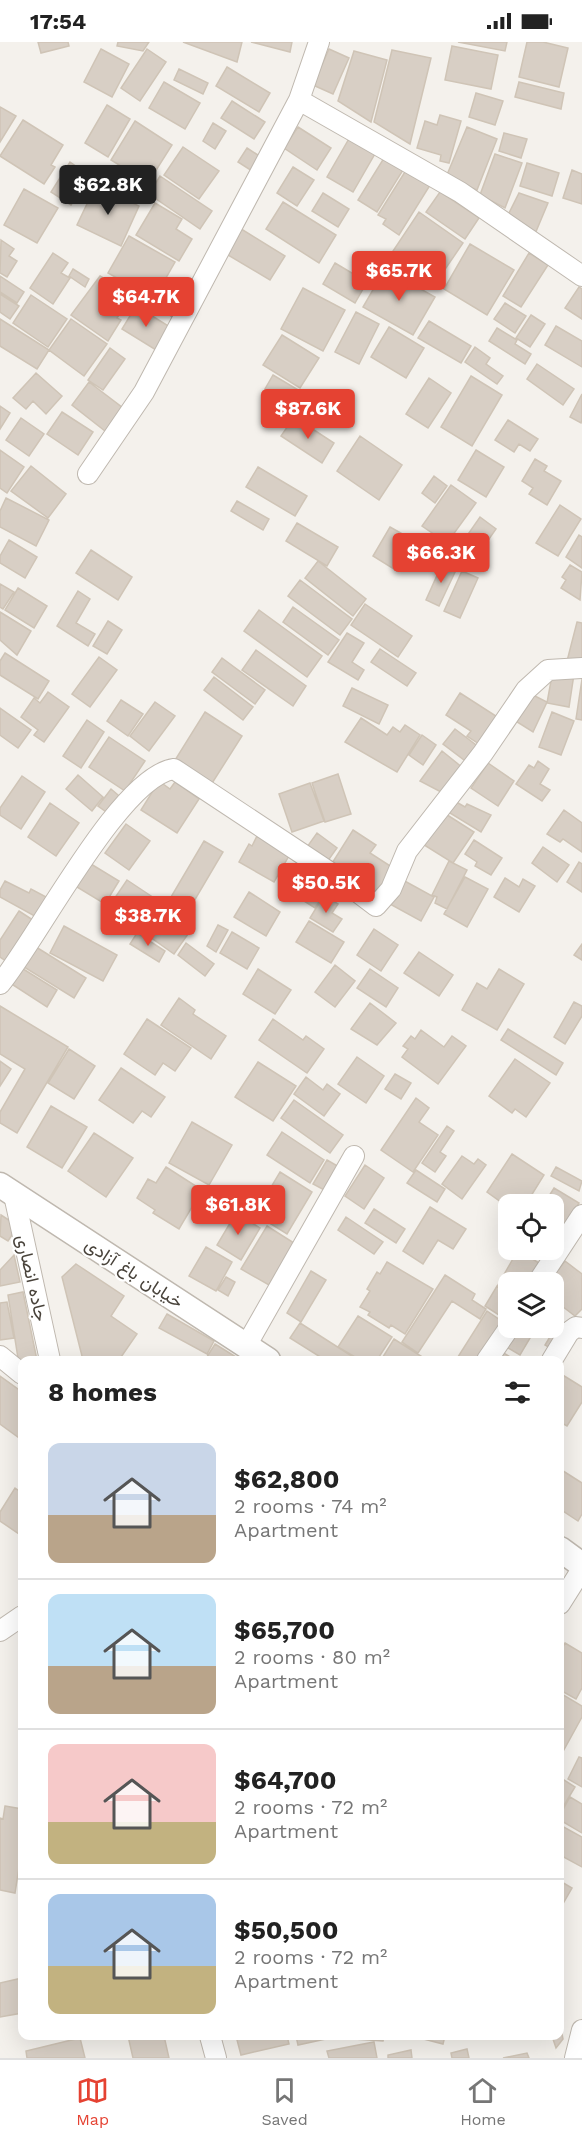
<!DOCTYPE html>
<meta charset="utf-8">
<style>
:root{--surface:#fff;--page:#f2f2f2;--text:#222;--muted:#767676;--line:#e0e0e0;--accent:#e54232}
body{margin:0;font-family:"Work Sans",Vazirmatn,sans-serif;background:var(--page);color:var(--text);height:100vh;display:flex;flex-direction:column;font-size:22px;white-space:nowrap}
*{box-sizing:border-box;margin:0}
p{font-size:20px;color:var(--muted)}
.icon{flex:none;width:33px;height:33px;fill:none;stroke:currentColor;stroke-width:2;stroke-linecap:round;stroke-linejoin:round}
.map{position:relative;flex:1;overflow:hidden}
.drawer{position:absolute;left:18px;top:1314px;width:546px;height:684px;display:flex;flex-direction:column;background:var(--surface);border-radius:12px;box-shadow:0 6px 24px #0002}
.drawer>*{flex:none}
.buttons{position:absolute;left:498px;top:1152px;display:grid;gap:12px}
.buttons a{display:grid;place-items:center;width:66px;height:66px;border-radius:12px;background:var(--surface);box-shadow:0 6px 24px #0002;font-size:30px}
.price{position:absolute;translate:-50% -51px;padding:0 14px;border-radius:6px;background:var(--accent);color:#fff;font-size:20px;line-height:39px;filter:drop-shadow(0 2px 3px #0008)}
.price::after{content:'';position:absolute;left:50%;top:36px;width:18px;height:14px;margin-left:-9px;background:inherit;clip-path:polygon(0 0,100% 0,50% 100%)}
.price.current{background:#222;color:#fff}
ul{padding:0;list-style:none}
li{display:flex;align-items:center;gap:18px;height:150px;padding:0 30px}
li+li{border-top:2px solid var(--line)}
li span{display:grid;place-items:center;flex:none;width:168px;height:120px;border-radius:12px;color:#555}
li>.icon{margin-inline-start:auto}
span .icon{width:72px;height:72px;fill:#fffc;stroke-width:1}
li b{font-size:26px}
h2{display:flex;justify-content:space-between;align-items:center;height:72px;padding:0 30px;font-size:26px}
.status{display:flex;justify-content:space-between;align-items:center;height:42px;padding:0 30px;background:var(--surface);direction:ltr}
.status svg{height:16px;fill:currentColor}
.tabs{display:flex;justify-content:space-around;align-items:center;height:84px;border-top:2px solid var(--line);background:var(--surface);font-size:16px;color:var(--muted)}
.tabs a{display:grid;justify-items:center;gap:3px}
.tabs .current{color:var(--accent)}
.map>svg:first-child{display:block}
.building{fill:#d8cfc5;stroke:#cfc4b6;stroke-width:1.5}
.lines{fill:none;stroke-linecap:round;stroke-linejoin:round}
.minor-casing{stroke:#bfb8af;stroke-width:22}
.tertiary-casing{stroke:#bfb8af;stroke-width:27}
.minor{stroke:#fff;stroke-width:20}
.tertiary{stroke:#fff;stroke-width:24}
.labels{text-anchor:middle;stroke-width:4.5;stroke-linejoin:round;paint-order:stroke}
.street-label{font-size:18px;fill:#48423a;stroke:#fff}
</style>
<div class="status"><b>17:54</b><svg viewBox="0 0 49 12"><path d="M0 12V9h3v3zM5 12V6h3v6zM10 12V3h3v9zM15 12V0h3v12zM26 1h20v11H26zM47 4h2v5h-2z"/></svg></div>
<div class="map">
<svg width="582" height="2016" viewBox="0 0 582 2016">
<rect width="100%" height="100%" fill="#f4f1ec"/>
<path class="building" d="M38,0H68L69,4L41,11Z
M118,0H149L143,9L117,4Z
M183,0H242L237,20Z
M251,0H292L290,10Z
M458,0H507L505,9Z
M527,0H543L568,6L559,45L519,35Z
M452,4L498,13L491,47L445,38Z
M101,7L129,22L112,55L84,40Z
M147,7L166,20L140,59L121,46Z
M329,7L349,16L333,52L313,43Z
M392,8L431,16L410,102L374,80Z
M354,9L387,18L371,80L338,59Z
M227,25L270,51L259,70L216,44Z
M179,27L208,41L203,52L174,38Z
M164,40L200,61L185,87L149,66Z
M519,40L564,51L561,67L515,55Z
M476,51L503,59L495,83L469,75Z
M232,59L265,80L254,97L221,76Z
M107,63L130,77L108,115L85,101Z
M0,65L16,74L0,100Z
M440,73L461,79L449,121L440,119L441,113L417,106L425,79L437,83Z
M23,78L63,103L51,123L55,125L44,142L0,114Z
M135,79L172,103L148,141L111,118Z
M213,81L226,89L215,107L203,99Z
M298,85L331,106L317,128L284,106Z
M467,85L497,97L477,148L446,135Z
M504,91L527,97L521,116L499,109Z
M350,95L376,110L353,150L327,135Z
M183,105L219,129L199,157L164,133Z
M247,106L261,115L252,129L238,120Z
M495,112L522,121L505,166L480,153Z
M384,116L403,128L377,170L358,158Z
M70,120L90,134L71,163L51,150Z
M527,121L559,131L552,154L520,144Z
M293,125L314,138L297,164L277,151Z
M408,125L432,140L399,193L383,182L386,177L378,173Z
M572,128L582,132V162L563,156Z
M160,134L212,169L200,187L149,152Z
M96,143L139,164L121,204L77,183Z
M24,147L58,166L37,201L4,183Z
M440,150L479,176L465,197L426,170Z
M323,151L349,167L338,185L312,169Z
M519,151L548,161L535,192L507,175Z
M283,160L336,193L319,221L266,187Z
M155,161L182,177L176,187L192,197L179,219L136,193Z
M419,170L463,201L435,242L391,212Z
M238,185L285,214L270,238L223,210Z
M129,194L175,220L154,257L108,231Z
M1,198L14,207L9,214L17,219L7,235L0,231Z
M470,202L514,228L487,273L444,247Z
M53,211L68,221L61,231L70,236L53,262L30,246Z
M529,211L548,223L521,265L503,254Z
M335,221L367,240L355,261L323,242Z
M73,227L89,237L85,245L69,234Z
M385,227L435,255L413,293L363,265Z
M0,234L24,250L17,261L0,250Z
M100,234L131,253L117,276L121,278L108,299L71,273Z
M171,236L191,249L174,276L154,263Z
M579,245L582,247V277L565,266Z
M303,246L345,268L323,309L281,287Z
M0,252L19,264L10,277L0,270Z
M31,253L67,277L48,305L13,281Z
M505,261L526,274L515,291L494,277Z
M136,264L170,285L156,308L122,287Z
M356,270L379,282L359,322L335,310Z
M531,273L545,282L530,305L516,296Z
M0,277L49,308L37,327L0,304Z
M71,277L107,302L84,334L49,308Z
M429,279L471,304L461,321L418,296Z
M556,284L582,299V325L545,303Z
M389,285L424,306L406,336L371,315Z
M497,286L517,298L515,302L531,312L525,322L489,299Z
M282,293L319,316L300,346L263,323Z
M475,305L490,316L486,322L503,334L497,342L465,320Z
M110,306L125,317L103,348L88,338Z
M537,322L574,347L563,363L527,337Z
M36,331L62,354L46,372L33,359L26,367L13,356Z
M273,333L310,355L301,369L265,347Z
M471,334L502,353L472,404L441,385Z
M429,336L451,351L428,386L406,372Z
M89,340L123,366L105,389L72,363Z
M582,352V378L581,381L570,375Z
M0,364L10,371L0,387Z
M62,370L93,390L78,413L47,392Z
M294,375L334,401L322,421L281,394Z
M21,376L44,392L29,414L6,398Z
M508,378L538,397L530,409L519,402L514,410L495,398Z
M360,394L402,423L379,458L337,429Z
M0,408L24,425L7,451L0,446Z
M476,408L504,425L486,455L458,438Z
M535,417L547,424L544,429L561,439L547,463L529,452L533,446L522,439Z
M31,424L66,452L48,476L11,449Z
M258,425L307,454L295,474L246,445Z
M434,434L447,444L435,461L422,451Z
M451,443L476,461L447,501L422,484Z
M6,456L49,478L36,504L0,485V469Z
M237,459L269,477L263,488L231,469Z
M560,463L581,477L558,514L536,501Z
M480,475L496,487L473,520L457,508Z
M297,481L338,505L327,524L286,499Z
M390,485L415,499L397,529L373,514Z
M579,493L582,495V526L566,515Z
M9,498L37,515L25,536L0,521V514Z
M91,508L132,535L118,558L76,531Z
M318,519L366,557L353,574L305,536Z
M443,520L457,526L439,564L426,558Z
M570,523L582,530L580,558L561,546L566,538L562,535Z
M462,529L478,536L460,576L444,569Z
M300,538L352,577L340,593L288,554Z
M0,542L14,550L3,567L0,565Z
M18,546L47,564L34,586L5,568Z
M78,549L90,557L76,581L95,592L88,604L57,584Z
M365,562L412,594L398,615L351,583Z
M293,565L339,598L328,613L283,580Z
M259,568L322,614L307,635L244,589Z
M0,570L31,589L17,613L0,598Z
M108,579L122,588L107,612L93,604Z
M577,580L582,581V622L566,623Z
M347,591L364,601L352,620L364,628L358,638L328,620Z
M380,607L416,631L407,644L371,620Z
M256,608L306,644L293,664L242,628Z
M5,611L49,639L38,657L0,633V619Z
M99,615L117,628L90,665L72,652Z
M222,616L265,648L255,662L212,630Z
M553,628L574,632L569,665L547,661Z
M214,635L253,665L243,678L204,648Z
M582,637V678L576,677Z
M352,646L388,663L379,682L343,664Z
M48,650L69,665L44,700L34,693L38,688L21,675L34,656L40,661Z
M460,651L499,676L482,704L467,694L471,689L446,673Z
M531,652L547,660L533,690L514,678Z
M121,658L143,672L128,694L107,679Z
M155,660L175,674L149,709L130,694Z
M0,666L31,688L18,706L0,693Z
M205,670L242,694L209,746L172,723Z
M552,670L574,679L561,713L539,705Z
M361,676L387,693L393,685L400,690L405,683L420,693L397,730L345,700Z
M87,678L104,690L81,726L63,714Z
M455,687L480,706L468,721L443,702Z
M422,693L436,703L423,723L409,713Z
M109,695L145,719L125,749L89,725Z
M442,709L463,726L443,751L420,739Z
M538,719L549,727L540,742L550,748L542,759L516,742L529,723L534,726Z
M488,721L514,739L498,764L471,746Z
M338,732L351,772L325,780L312,741Z
M78,733L103,755L92,769L66,747Z
M22,734L45,750L21,787L0,773V766Z
M159,739L170,747L175,740L199,757L177,791L141,768Z
M310,741L324,779L292,790L279,752Z
M111,747L124,758L112,774L98,764Z
M451,757L465,765L467,762L491,773L481,790L445,768Z
M50,761L79,781L56,814L28,795Z
M564,768L582,781V810L563,797L560,800L547,792Z
M441,769L474,790L453,821L421,801Z
M126,782L150,799L129,828L105,811Z
M353,788L376,803L370,811L398,829L379,859L329,826Z
M317,791L337,806L327,820L307,805Z
M257,794L290,812L274,840L239,820L249,802L252,804Z
M474,798L502,816L491,833L475,824L477,820L465,812Z
M204,799L223,810L190,866L171,855Z
M543,805L569,823L557,840L532,821Z
M86,819L119,839L105,862L72,842Z
M449,819L467,828L447,867L435,861L437,855L432,853Z
M579,820L582,822V850L567,840Z
M298,825L311,833L313,830L331,841L315,866L285,847Z
M465,835L488,847L467,885L444,872Z
M505,836L519,845L523,837L535,844L519,870L494,855Z
M401,837L434,855L421,879L388,861Z
M127,838L160,860L141,888L108,866Z
M5,839L29,851L31,847L50,857L40,877L0,855V848Z
M249,850L280,870L266,894L234,875Z
M324,853L338,862L332,871L342,877L333,890L310,876Z
M162,863L193,885L174,912L143,890Z
M19,869L39,882L12,923L0,915V898Z
M309,879L344,900L331,921L296,900Z
M218,883L228,888L216,910L207,904Z
M64,884L117,913L103,939L50,911Z
M374,887L398,903L381,929L357,913Z
M232,890L259,906L247,927L220,911Z
M137,891L165,909L159,920L130,902Z
M186,901L214,922L205,934L178,913Z
M582,902V918L574,913Z
M36,905L86,936L74,956L24,925Z
M419,910L453,933L439,954L404,931Z
M335,923L355,939L335,965L315,950Z
M20,925L57,948L47,965L10,941Z
M258,927L291,948L275,972L243,952Z
M370,927L398,946L386,965L357,946Z
M499,927L524,942L497,988L462,968L477,941L487,947Z
M179,956L195,968L193,972L226,994L211,1017L161,983Z
M574,960L582,964V974L565,1002L554,995Z
M370,961L396,981L377,1003L351,987Z
M0,964L68,1005L17,1091L0,1081V1070L25,1027L0,1012Z
M147,977L191,1006L175,1029L163,1021L155,1033L124,1012Z
M273,977L303,998L306,994L324,1007L307,1031L259,998Z
M508,987L563,1021L556,1033L501,998Z
M421,988L444,1005L452,994L466,1004L438,1042L402,1015L408,1007L403,1004L411,994L415,997Z
M69,1007L95,1024L74,1057L48,1041Z
M357,1015L384,1034L366,1061L338,1042Z
M515,1017L550,1041L526,1075L515,1067L512,1071L489,1054Z
M0,1019L11,1027L0,1044Z
M258,1020L296,1044L273,1079L235,1055Z
M121,1026L165,1055L151,1075L142,1069L133,1081L99,1058Z
M395,1032L411,1041L401,1057L385,1047Z
M306,1035L323,1048L327,1042L340,1052L324,1074L294,1052Z
M416,1056L429,1066L419,1080L438,1093L413,1130L381,1108Z
M294,1058L343,1093L330,1111L281,1076Z
M51,1064L87,1085L62,1126L27,1105Z
M192,1080L232,1103L209,1143L169,1121Z
M447,1084L454,1089L440,1110L446,1114L435,1130L422,1121Z
M282,1090L324,1118L310,1141L267,1113Z
M94,1091L133,1116L106,1155L68,1129Z
M512,1112L544,1133L526,1162H508V1165L487,1150Z
M462,1114L474,1122L478,1117L486,1123L462,1157L442,1142Z
M327,1118L341,1126L328,1150L313,1142Z
M365,1123L384,1136L364,1167L345,1154Z
M166,1125L202,1148L179,1187L153,1171L155,1168L137,1156L148,1137L156,1141Z
M556,1125L582,1139L579,1149L551,1134Z
M416,1128L445,1147L437,1160L407,1141Z
M280,1130L312,1150L287,1192L255,1172Z
M554,1146L579,1161L559,1193L554,1189V1162H544Z
M430,1165L466,1187L453,1207L438,1198L423,1222L403,1209Z
M374,1167L405,1187L396,1201L365,1181Z
M236,1171L260,1186L241,1218L217,1203Z
M1,1173L18,1184L8,1199L0,1194Z
M346,1175L383,1200L374,1212L338,1188Z
M267,1184L294,1201L269,1243L241,1227Z
M206,1205L232,1220L216,1249L189,1234Z
M518,1208L539,1221L527,1240H508V1249L498,1243Z
M14,1213L20,1240L0,1244V1228Z
M565,1219L582,1232V1267L575,1274L554,1258V1240H543L555,1224L559,1227Z
M387,1220L433,1247L405,1292L391,1283L389,1286L368,1273L370,1270L360,1265L370,1249L367,1247L377,1230L380,1232Z
M76,1222L124,1254L111,1274L137,1292L119,1318H83L62,1235Z
M311,1229L326,1238L301,1280L287,1271Z
M445,1233L475,1252L472,1258L486,1267L480,1277L452,1259L418,1311L402,1300Z
M226,1235L235,1240L228,1254L218,1248Z
M497,1244L508,1251V1272L505,1277L485,1264Z
M23,1250L37,1318L22,1319L18,1316L8,1253Z
M7,1260L14,1296L0,1298V1261Z
M487,1269L503,1280L479,1318H456Z
M167,1272L214,1299L207,1312L159,1286Z
M358,1274L392,1295L377,1318H360L338,1305Z
M300,1281L358,1318H325L290,1296Z
M557,1283L567,1289L555,1309L545,1303Z
M514,1286H536L520,1313L503,1303Z
M394,1297L424,1316L423,1318H381Z
M215,1302L236,1315L234,1318H205Z
M502,1310L515,1318H496Z
M561,1332L582,1345V1360L567,1384L560,1380Z
M0,1334L22,1350V1398L0,1382Z
M560,1427L582,1441V1472L578,1479L560,1467Z
M15,1446L22,1451V1494L0,1479V1470Z
M565,1601L582,1611V1646L576,1657L560,1648V1611Z
M560,1651L582,1664V1675L560,1715Z
M579,1715L582,1716V1745L568,1737Z
M561,1736L575,1745L560,1770V1738Z
M570,1755L582,1762V1791L560,1778V1773Z
M5,1764L22,1767V1806L15,1851L0,1848V1776L3,1777Z
M560,1783L582,1795V1825L560,1813Z
M560,1839L572,1846L560,1867Z
M22,1936V1971L0,1975V1941Z
M560,1982L563,1997L556,2006L552,1994H560Z
M128,1994H164L169,2016H133Z
M236,1994H287L289,2002L241,2013Z
M296,1994H325L326,1997L298,2003Z
M354,1994H384L383,1999L354,1997Z
M412,1994H445L443,2002Z
M80,1996L85,2016H27L26,2009Z
M374,2000L377,2016H329L327,2009Z
M467,2007L469,2016H452L451,2011Z
M411,2008L412,2016H388V2013Z
M527,2011L529,2016H503Z"/>
<g class="lines">
<g class="minor-casing">
<path id="minor" d="M299,58L460,150L582,234
M88,432L144,350L299,58L319,0
M0,942C37,898 120,734 174,727L343,839L376,864L391,847L407,809L483,711L526,648L548,628L582,626
M14,1153L50,1318
M538,1240L582,1173
M246,1304L354,1114
M0,1314L22,1332
M487,1318L509,1286
M552,1318L569,1290L576,1285L582,1286
M560,1562L582,1527
M0,1589L22,1574
M210,1994L216,2016
M575,2016L582,1988"/>
</g>
<g class="tertiary-casing">
<path id="tertiary" d="M0,1143L268,1318
M560,1507L582,1523"/>
</g>
<use href="#minor" class="minor"/>
<use href="#tertiary" class="tertiary"/>
</g>
<g class="labels">
<g class="street-label">
<text transform="translate(134 1231) rotate(33)" y="6">خیابان باغ آزادی</text>
<text transform="translate(32 1236) rotate(77)" y="6">جاده انصاری</text>
</g>
</g>
</svg>
<div class="buttons">
<a><svg class="icon" aria-label="locate" viewBox="0 0 24 24"><circle cx="12" cy="12" r="6"/><path d="M12 2v4M12 18v4M2 12h4M18 12h4"/></svg></a>
<a><svg class="icon" aria-label="layers" viewBox="0 0 24 24"><path d="M12 4l9 5-9 5-9-5zM3 14l9 5 9-5"/></svg></a>
</div>
<b class="price current" style="left:108px;top:174px">$62.8K</b>
<b class="price" style="left:399px;top:260px">$65.7K</b>
<b class="price" style="left:146px;top:286px">$64.7K</b>
<b class="price" style="left:308px;top:398px">$87.6K</b>
<b class="price" style="left:441px;top:542px">$66.3K</b>
<b class="price" style="left:326px;top:872px">$50.5K</b>
<b class="price" style="left:148px;top:905px">$38.7K</b>
<b class="price" style="left:238px;top:1194px">$61.8K</b>
<section class="drawer">
<h2>8 homes<svg class="icon" aria-label="filters" viewBox="0 0 24 24"><path d="M4 7h16M4 17h16"/><circle cx="9" cy="7" r="2"/><circle cx="15" cy="17" r="2"/></svg></h2>
<ul>
<li><span style="background:linear-gradient(#c9d6e8 60%,#b9a48a 0)"><svg class="icon" aria-label="home" viewBox="0 0 24 24"><path d="M3 11l9-7 9 7M6 9v11h12V9"/></svg></span><div><b>$62,800</b><p>2 rooms · 74 m²</p><p>Apartment</p></div></li>
<li><span style="background:linear-gradient(#bfe0f5 60%,#b9a48a 0)"><svg class="icon" aria-label="home" viewBox="0 0 24 24"><path d="M3 11l9-7 9 7M6 9v11h12V9"/></svg></span><div><b>$65,700</b><p>2 rooms · 80 m²</p><p>Apartment</p></div></li>
<li><span style="background:linear-gradient(#f6c9c9 65%,#c2b280 0)"><svg class="icon" aria-label="home" viewBox="0 0 24 24"><path d="M3 11l9-7 9 7M6 9v11h12V9"/></svg></span><div><b>$64,700</b><p>2 rooms · 72 m²</p><p>Apartment</p></div></li>
<li><span style="background:linear-gradient(#a9c7e8 60%,#c2b280 0)"><svg class="icon" aria-label="home" viewBox="0 0 24 24"><path d="M3 11l9-7 9 7M6 9v11h12V9"/></svg></span><div><b>$50,500</b><p>2 rooms · 72 m²</p><p>Apartment</p></div></li>
</ul>
</section>
</div>
<nav class="tabs">
<a class="current"><svg class="icon" aria-label="map" viewBox="0 0 24 24"><path d="M3 6l6-2 6 2 6-2v14l-6 2-6-2-6 2zM9 4v14M15 6v14"/></svg>Map</a>
<a><svg class="icon" aria-label="saved" viewBox="0 0 24 24"><path d="M7 4h10v16l-5-4-5 4z"/></svg>Saved</a>
<a><svg class="icon" aria-label="home" viewBox="0 0 24 24"><path d="M3 11l9-7 9 7M6 9v11h12V9"/></svg>Home</a>
</nav>
